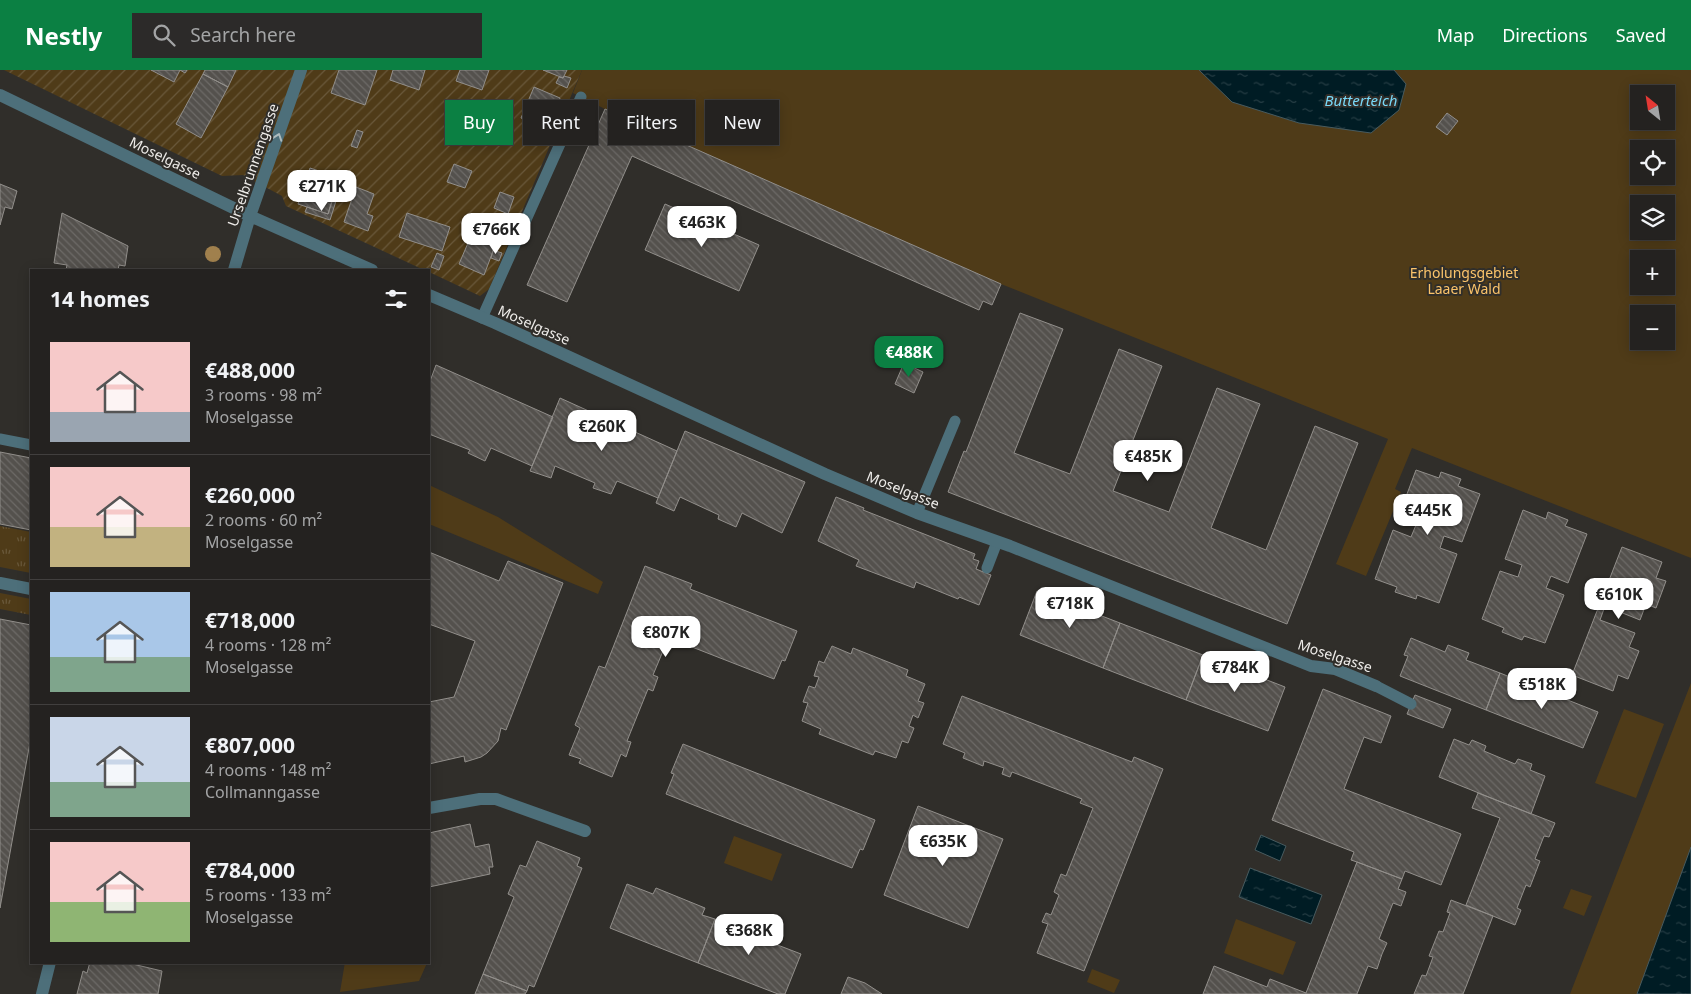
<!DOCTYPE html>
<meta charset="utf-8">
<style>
:root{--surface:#242220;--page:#2c2a29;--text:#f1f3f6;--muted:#a3a4a5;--line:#413f3e;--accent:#0b8043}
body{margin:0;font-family:"Noto Sans",sans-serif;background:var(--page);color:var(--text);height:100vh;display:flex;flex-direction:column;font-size:19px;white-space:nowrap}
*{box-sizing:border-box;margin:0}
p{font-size:16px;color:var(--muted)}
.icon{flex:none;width:28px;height:28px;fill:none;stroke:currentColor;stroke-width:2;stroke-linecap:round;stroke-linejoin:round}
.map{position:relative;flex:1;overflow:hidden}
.details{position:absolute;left:30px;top:199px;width:400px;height:695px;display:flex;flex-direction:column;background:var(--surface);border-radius:0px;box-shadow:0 2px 12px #0003,0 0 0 1px var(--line)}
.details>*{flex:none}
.top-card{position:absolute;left:445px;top:30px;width:475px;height:45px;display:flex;gap:10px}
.needle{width:32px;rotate:330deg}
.fabs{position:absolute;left:1630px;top:15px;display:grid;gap:10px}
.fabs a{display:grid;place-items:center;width:45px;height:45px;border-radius:0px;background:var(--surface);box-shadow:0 2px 12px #0003,0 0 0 1px var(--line);font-size:25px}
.price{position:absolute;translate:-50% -42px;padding:0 11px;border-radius:10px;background:#fff;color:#222;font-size:16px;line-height:32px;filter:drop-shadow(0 1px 2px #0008)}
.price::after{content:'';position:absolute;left:50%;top:30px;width:15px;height:11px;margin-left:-8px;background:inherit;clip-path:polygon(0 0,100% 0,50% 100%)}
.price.current{background:var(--accent);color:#fff}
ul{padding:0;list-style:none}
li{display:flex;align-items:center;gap:15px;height:125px;padding:0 20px}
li+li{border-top:1px solid var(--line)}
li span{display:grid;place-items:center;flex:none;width:140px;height:100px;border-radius:0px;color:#555}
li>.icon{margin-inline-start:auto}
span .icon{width:60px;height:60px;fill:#fffc;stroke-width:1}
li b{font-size:21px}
h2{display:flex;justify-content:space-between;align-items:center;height:60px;padding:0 20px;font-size:21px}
.chip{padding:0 18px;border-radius:0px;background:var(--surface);box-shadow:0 2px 12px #0003,0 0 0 1px var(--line);font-size:18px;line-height:45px}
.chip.current{background:var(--accent);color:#fff}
header{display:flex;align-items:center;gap:30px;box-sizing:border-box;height:70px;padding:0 25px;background:var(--accent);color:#fff}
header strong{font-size:24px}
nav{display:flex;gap:28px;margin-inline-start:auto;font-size:18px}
.search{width:350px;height:45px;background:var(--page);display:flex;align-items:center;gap:12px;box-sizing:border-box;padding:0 18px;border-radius:0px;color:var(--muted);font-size:19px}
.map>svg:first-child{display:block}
.grass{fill:url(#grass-tufts)}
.park{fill:#4f3b18;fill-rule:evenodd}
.garden{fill:url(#garden-furrows)}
.water{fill:url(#water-ripples);stroke:#485b5f}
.building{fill:url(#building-back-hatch);stroke:#928f8b}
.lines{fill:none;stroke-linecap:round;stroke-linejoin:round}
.service{stroke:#4d6f7a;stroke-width:11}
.pedestrian{stroke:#4d6f7a;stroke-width:12}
.minor{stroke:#4d6f7a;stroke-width:12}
.tree{fill:#a0804d}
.oneway{stroke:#aebbbd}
.labels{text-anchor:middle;stroke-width:4;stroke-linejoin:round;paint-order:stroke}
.street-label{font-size:14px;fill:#efedea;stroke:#302e2a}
.park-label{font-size:14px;fill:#fbc36a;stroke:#302e2a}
.water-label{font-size:15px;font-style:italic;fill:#79d8f7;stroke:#302e2a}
</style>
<header>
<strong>Nestly</strong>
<div class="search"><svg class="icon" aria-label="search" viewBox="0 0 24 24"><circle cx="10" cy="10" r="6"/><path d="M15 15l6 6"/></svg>Search here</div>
<nav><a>Map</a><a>Directions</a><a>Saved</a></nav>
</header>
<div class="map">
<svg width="1691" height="924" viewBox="0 0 1691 924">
<defs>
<pattern id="grass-tufts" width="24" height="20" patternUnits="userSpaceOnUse" patternTransform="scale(1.25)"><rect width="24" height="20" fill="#4f3b18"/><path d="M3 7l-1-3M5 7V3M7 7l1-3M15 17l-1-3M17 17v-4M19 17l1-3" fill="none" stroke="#69583a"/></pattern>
<pattern id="garden-furrows" width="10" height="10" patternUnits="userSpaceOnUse" patternTransform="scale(1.25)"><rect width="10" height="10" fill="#4f3b18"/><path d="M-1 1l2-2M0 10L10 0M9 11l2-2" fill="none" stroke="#69583a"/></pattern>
<pattern id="water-ripples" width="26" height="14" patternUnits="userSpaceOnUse" patternTransform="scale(1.25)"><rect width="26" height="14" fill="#001c24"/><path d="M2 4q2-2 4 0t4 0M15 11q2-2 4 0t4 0" fill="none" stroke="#263d44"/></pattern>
<pattern id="building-back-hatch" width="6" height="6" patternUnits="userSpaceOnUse" patternTransform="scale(1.25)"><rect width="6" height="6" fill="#54514d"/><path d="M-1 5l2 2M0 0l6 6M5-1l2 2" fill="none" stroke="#6d6a67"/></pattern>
</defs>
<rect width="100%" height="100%" fill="#302e2a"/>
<path class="grass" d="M0,456L31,462V503L0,497Z
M0,523L31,529V545L0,539Z"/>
<path class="park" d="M582,0H1199L1232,32L1299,53L1405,14L1394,0H1691V488L1412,378L1395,419L1401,422L1366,506L1336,494L1388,369L1001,214L605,39L573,23ZM1639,24H1666V51H1639ZM1639,79H1666V106H1639ZM1639,134H1666V161H1639ZM1639,189H1666V216H1639ZM1639,244H1666V271H1639Z
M429,415L498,447L603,512L598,524L429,454Z
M1691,613V777L1637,924H1570Z
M1624,639L1664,654L1636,728L1595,713Z
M734,766L782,784L772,811L724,793Z
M1571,819L1592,826L1584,846L1563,838Z
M1236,849L1296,872L1283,905L1224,883Z
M345,892H427V893L419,911L340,922Z
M1092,899L1120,910L1114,923L1087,912Z"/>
<path class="garden" d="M4,0H582L489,219L480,226L429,202V200H424L286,136L282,126L243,105L222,106Z"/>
<path class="water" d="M1199,0H1394L1406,14L1399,40L1371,63L1299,53L1232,32Z
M1261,765L1286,776L1280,791L1255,780Z
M1691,777V924H1637Z
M1250,798L1322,825L1311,854L1239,827Z"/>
<path class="building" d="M151,0H187L185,3L180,0L174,12Z
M205,0H236L228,17L203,4Z
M339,0H377L365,35L331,23Z
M393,0H425L419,20L390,10Z
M460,0H489L482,20L456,11Z
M543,0H567L563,8Z
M203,4L228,17L201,68L176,54Z
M564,6L571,8L567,18L556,13L559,7L563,8Z
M534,17L560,28L548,59L521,48Z
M605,39L1001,214L992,235L983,231L979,240L632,86L567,232L527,215Z
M1447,43L1458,51L1447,65L1436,57Z
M357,60L363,62L357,78L351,76Z
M454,94L472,101L465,118L447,112Z
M310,98L340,108L328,144L298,134Z
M0,114L17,121L12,139L5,137L0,155Z
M356,117L374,124L367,144L373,146L368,161L344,152Z
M500,122L514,127L508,144L494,138Z
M332,130L336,131L330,150L305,142L307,137L328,144Z
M665,134L759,175L739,221L645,180Z
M62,143L128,176L125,196L119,195L118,200H66L67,195L54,193Z
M407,143L450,157L442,181L399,167Z
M471,166L495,176L484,205L459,194Z
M493,180L502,183L499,191L491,188Z
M437,183L444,186L439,200L431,197Z
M1020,243L1063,259L1014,383L1070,404L1119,279L1162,296L1113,421L1169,442L1217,318L1260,334L1211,458L1266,480L1315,356L1358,373L1287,554L948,422L964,381L966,382Z
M904,293L923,302L914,323L895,314Z
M436,295L553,347L532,396L491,378L485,391L468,383L470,380L429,364V314Z
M560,328L677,381L658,428L617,411L611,424L593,418L595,413L555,396L551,408L530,401Z
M685,361L805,412L782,463L742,443L736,457L718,449L719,445L680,427L674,441L656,433Z
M0,382L31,388V460L0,454Z
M1416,400L1439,408L1441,402L1461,409L1458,416L1480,424L1462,472L1444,466L1440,478L1457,484L1439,533L1417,525L1416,529L1395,522L1397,517L1375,509L1393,460L1411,467L1416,455L1398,448Z
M836,427L864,438L863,440L975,484L973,489L979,491L976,499L991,505L979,535L959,527L958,529L916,512L914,518L856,496L859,490L818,471Z
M1523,440L1546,449L1548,442L1568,450L1565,456L1587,464L1568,513L1551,506L1546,518L1564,525L1545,573L1524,566L1522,570L1502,562L1504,558L1482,549L1500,501L1518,507L1522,495L1505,489Z
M1622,477L1662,492L1656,508L1666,511L1656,538L1646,534L1640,550L1605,536L1600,550L1635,563L1629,577L1639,581L1628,609L1618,605L1613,621L1572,605Z
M429,482L499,511L508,491L563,513L506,660L501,658L498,671L487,683L481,687L465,692L464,686L429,694V632L454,627L475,571L429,554Z
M645,496L692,514L690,519L797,561L785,591L782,590L774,609L692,577L693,574L677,568L675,572L668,569L653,605L658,607L653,621L648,619L627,671L631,672L626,687L621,684L612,707L579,693L581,689L569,685L580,658L575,655L599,596L605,598Z
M1037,521L1120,553L1103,598L1020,565Z
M0,549L31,555V667L0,838Z
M1120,553L1203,585L1186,630L1103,598Z
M1411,568L1445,582L1448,575L1469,583L1466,590L1500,603L1486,640L1400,606L1408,586L1404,585Z
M832,576L851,584L853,578L908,600L906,606L925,614L918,631L924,633L918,648L913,645L909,656L914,658L908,673L902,671L896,688L875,681L873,685L819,664L821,659L802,651L808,633L803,632L809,616L815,618L819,607L814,606L819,591L824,593Z
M1203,585L1285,617L1268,661L1186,630Z
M1500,603L1535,617L1538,609L1559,617L1555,625L1598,642L1583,678L1486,640Z
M1323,619L1391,646L1381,673L1364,667L1344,719L1461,764L1441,815L1405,801L1402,809L1357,792L1351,790L1354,782L1272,750Z
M1415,625L1451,639L1443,658L1407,644Z
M962,626L1132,692L1134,687L1163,699L1084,901L1037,883L1048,854L1042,852L1046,843L1051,845L1059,825L1054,822L1061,804L1066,806L1093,738L1080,733L1082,729L1012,702L1010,707L1002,704L1004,698L984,691L983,696L963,688L965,683L943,674Z
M1454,669L1469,675L1472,670L1486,676L1484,681L1515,694L1518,689L1532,694L1530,700L1545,706L1531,744L1439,707Z
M683,674L875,750L863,780L860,779L852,798L666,724L674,704L671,703Z
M1478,723L1555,753L1549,767L1544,766L1535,789L1540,791L1530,817L1526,815L1517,838L1521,840L1515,855L1466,835L1500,748L1472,738Z
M918,736L1003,769L968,858L884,825Z
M470,754L475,777L489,774L493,797H489L490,804L429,817V763Z
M537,771L580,788L577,796L582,798L534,917L529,915L527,921L483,904L514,827L508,824L520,795L526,797Z
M1357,792L1402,809L1398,819L1406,822L1401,836L1393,833L1379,869L1387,873L1382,884L1377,899L1368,896L1357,924H1203L1214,896L1267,917L1270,909L1306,923Z
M627,814L653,824L656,818L705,838L702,845L715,849L698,893L610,858Z
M1451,830L1493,846L1467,914L1463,924H1414L1422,905L1426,906L1433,887L1429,886L1439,861L1443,862L1450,843L1447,842Z
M729,848L777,867L775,874L801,884L785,924H778L698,893L715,849L726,854Z
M124,892L162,901L158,924H77L83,901L87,903L90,892Z
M483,904L527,921L525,924H475Z
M848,907L865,913L882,924H841Z"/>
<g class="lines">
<path class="service" d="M482,248L581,27
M0,369L31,375
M917,443L955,351
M987,498L997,472
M1376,616L1411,634"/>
<path class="pedestrian" d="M0,513L31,519"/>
<path class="minor" d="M0,25L250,146L372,200
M234,200L250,146L301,0
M429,225L495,253L825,404L917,443L1010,476L1311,596L1335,599L1376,616
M429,738L480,729H496L585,761
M42,924L50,892"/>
</g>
<circle class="tree" cx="213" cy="184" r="8"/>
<defs><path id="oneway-chevron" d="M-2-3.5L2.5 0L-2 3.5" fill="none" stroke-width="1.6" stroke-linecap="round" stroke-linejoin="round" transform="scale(1.25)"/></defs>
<use class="oneway" href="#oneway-chevron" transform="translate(278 67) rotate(-71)"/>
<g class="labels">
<g class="street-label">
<text transform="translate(165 88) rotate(26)" y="5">Moselgasse</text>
<text transform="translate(253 95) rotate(-71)" y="5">Urselbrunnengasse</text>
<text transform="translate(534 255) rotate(24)" y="5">Moselgasse</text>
<text transform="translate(903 420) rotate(22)" y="5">Moselgasse</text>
<text transform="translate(1335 586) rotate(18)" y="5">Moselgasse</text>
</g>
<g class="park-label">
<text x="1464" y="208">Erholungsgebiet<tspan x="1464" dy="16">Laaer Wald</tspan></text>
</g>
<g class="water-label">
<text x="1361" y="36">Butterteich</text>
</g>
</g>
</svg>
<div class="fabs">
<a><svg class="needle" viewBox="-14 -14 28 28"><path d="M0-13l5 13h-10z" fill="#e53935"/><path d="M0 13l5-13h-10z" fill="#a3a4a5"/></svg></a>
<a><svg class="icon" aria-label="locate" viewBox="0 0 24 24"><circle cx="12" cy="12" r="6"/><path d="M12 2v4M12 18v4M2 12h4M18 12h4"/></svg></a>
<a><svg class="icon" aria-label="layers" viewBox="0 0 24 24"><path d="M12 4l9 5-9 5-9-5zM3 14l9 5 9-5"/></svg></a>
<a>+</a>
<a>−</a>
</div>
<b class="price" style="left:322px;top:142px">€271K</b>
<b class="price" style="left:702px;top:178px">€463K</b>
<b class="price" style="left:496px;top:185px">€766K</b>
<b class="price current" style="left:909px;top:308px">€488K</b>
<b class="price" style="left:602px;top:382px">€260K</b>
<b class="price" style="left:1148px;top:412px">€485K</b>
<b class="price" style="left:1428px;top:466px">€445K</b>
<b class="price" style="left:1619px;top:550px">€610K</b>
<b class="price" style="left:1070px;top:559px">€718K</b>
<b class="price" style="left:666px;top:588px">€807K</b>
<b class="price" style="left:1235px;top:623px">€784K</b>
<b class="price" style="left:1542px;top:640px">€518K</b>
<b class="price" style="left:943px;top:797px">€635K</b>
<b class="price" style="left:749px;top:886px">€368K</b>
<div class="top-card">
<a class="chip current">Buy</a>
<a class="chip">Rent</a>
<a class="chip">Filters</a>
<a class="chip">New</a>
</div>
<section class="details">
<h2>14 homes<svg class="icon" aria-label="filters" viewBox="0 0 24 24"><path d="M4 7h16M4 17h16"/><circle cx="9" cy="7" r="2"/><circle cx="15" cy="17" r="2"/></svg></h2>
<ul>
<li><span style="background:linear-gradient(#f6c9c9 70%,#9aa5b1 0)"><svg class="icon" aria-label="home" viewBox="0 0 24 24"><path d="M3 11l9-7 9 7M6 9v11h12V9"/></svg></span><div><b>€488,000</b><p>3 rooms · 98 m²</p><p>Moselgasse</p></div></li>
<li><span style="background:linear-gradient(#f6c9c9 60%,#c2b280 0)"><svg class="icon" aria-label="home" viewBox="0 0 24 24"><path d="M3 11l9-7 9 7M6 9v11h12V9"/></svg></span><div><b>€260,000</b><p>2 rooms · 60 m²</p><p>Moselgasse</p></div></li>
<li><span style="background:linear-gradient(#a9c7e8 65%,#7fa58c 0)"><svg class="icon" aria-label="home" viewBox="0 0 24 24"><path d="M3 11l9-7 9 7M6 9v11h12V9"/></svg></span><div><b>€718,000</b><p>4 rooms · 128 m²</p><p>Moselgasse</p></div></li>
<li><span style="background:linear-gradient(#c9d6e8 65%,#7fa58c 0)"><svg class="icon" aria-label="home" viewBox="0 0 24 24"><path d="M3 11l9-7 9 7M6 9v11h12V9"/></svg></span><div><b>€807,000</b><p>4 rooms · 148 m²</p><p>Collmanngasse</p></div></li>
<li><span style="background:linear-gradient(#f6c9c9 60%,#8fb573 0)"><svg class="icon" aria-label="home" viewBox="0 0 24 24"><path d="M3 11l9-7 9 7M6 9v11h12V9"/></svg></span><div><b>€784,000</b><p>5 rooms · 133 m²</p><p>Moselgasse</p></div></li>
</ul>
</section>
</div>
